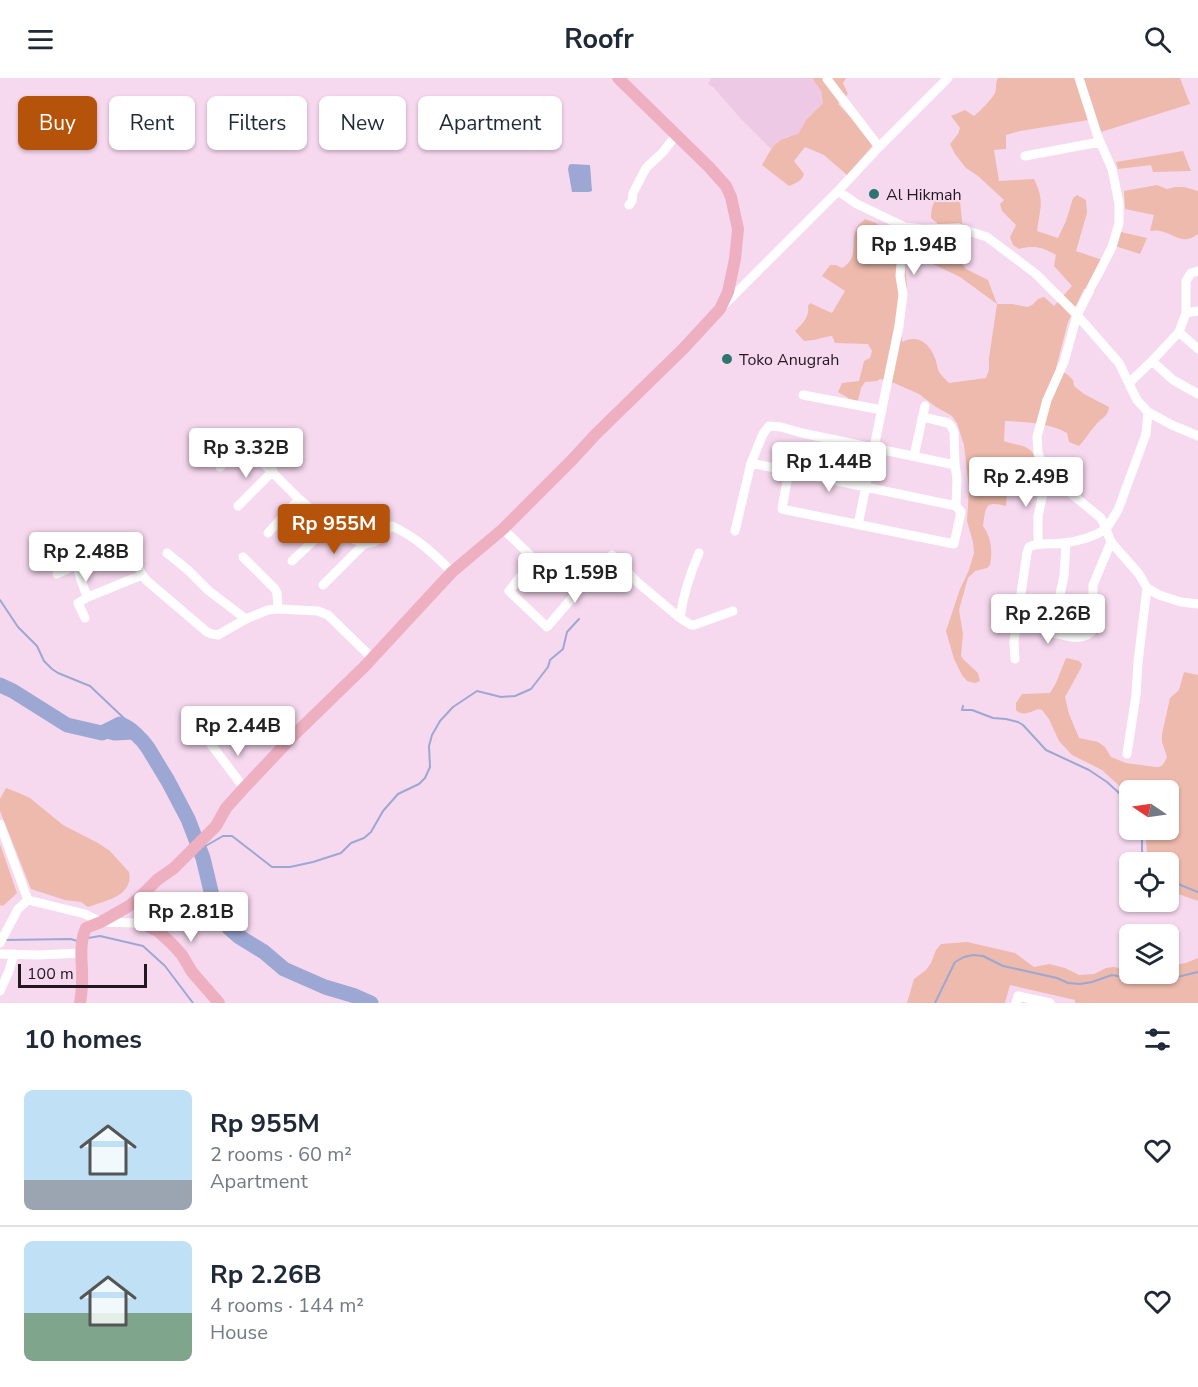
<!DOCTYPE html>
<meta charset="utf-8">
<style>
:root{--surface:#fff;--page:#f6f6f7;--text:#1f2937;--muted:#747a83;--line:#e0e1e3;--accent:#b45309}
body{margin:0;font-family:"Nunito Sans",sans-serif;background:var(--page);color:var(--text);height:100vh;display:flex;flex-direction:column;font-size:22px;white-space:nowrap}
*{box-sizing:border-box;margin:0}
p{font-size:20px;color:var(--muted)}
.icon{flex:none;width:33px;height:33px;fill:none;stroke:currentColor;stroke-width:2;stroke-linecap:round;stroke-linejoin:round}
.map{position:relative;height:925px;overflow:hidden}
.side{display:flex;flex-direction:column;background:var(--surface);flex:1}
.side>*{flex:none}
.hud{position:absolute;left:18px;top:18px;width:600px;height:54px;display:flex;gap:12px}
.needle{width:39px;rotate:283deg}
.buttons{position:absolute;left:1119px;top:702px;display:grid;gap:12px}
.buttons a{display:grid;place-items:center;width:60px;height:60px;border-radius:9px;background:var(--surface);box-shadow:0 2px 4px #0004;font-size:30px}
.scale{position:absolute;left:18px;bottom:15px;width:129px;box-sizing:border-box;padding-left:6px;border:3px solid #221820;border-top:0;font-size:16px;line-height:21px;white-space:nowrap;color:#221820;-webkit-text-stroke:4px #f7d9ef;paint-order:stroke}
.price{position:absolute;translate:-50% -51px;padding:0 14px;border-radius:6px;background:#fff;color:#222;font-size:20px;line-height:39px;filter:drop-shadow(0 2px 3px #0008)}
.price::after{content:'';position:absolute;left:50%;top:36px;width:18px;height:14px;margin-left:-9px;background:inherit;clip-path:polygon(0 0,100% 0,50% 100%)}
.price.on{background:var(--accent);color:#fff}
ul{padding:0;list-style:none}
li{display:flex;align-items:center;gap:18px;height:150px;padding:0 24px}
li+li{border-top:2px solid var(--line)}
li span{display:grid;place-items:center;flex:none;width:168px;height:120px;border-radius:9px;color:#555}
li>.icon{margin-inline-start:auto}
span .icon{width:72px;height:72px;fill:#fffc;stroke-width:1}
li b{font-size:26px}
h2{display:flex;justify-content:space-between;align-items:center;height:72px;padding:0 24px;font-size:26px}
.pill{padding:0 21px;border-radius:9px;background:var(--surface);box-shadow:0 2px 4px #0004;font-size:21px;line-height:54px}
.pill.on{background:var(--accent);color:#fff}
header{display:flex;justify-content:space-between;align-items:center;height:78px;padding:0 24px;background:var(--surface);font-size:27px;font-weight:700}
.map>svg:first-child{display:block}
.built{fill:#edc9e5}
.green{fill:#edbaad}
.water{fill:#9da7d3}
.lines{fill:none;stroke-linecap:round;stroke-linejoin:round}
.stream{stroke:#9da7d3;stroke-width:2}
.canal{stroke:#9da7d3;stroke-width:9}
.river{stroke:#9da7d3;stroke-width:15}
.minor{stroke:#fff;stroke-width:9}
.major{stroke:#eeb0c0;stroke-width:12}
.poi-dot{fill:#2d756e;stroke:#f7d9ef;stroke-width:2}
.labels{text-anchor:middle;stroke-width:4.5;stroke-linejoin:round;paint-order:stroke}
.poi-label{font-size:16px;fill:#221820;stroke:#f7d9ef;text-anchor:start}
</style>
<header><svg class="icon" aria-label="menu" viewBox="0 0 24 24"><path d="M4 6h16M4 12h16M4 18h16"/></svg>Roofr<svg class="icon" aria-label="search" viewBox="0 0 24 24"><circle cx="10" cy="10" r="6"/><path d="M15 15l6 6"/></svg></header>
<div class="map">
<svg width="1198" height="925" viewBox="0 0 1198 925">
<rect width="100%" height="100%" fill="#f7d9ef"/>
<path class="built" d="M711,0H812L821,13L823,25L806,42L798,56L786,59L775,66L772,72L741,41L714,10L708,6Z"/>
<path class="green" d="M812,0H846L843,5L848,16L838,26L867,56L873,67L847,97L824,77L805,69L794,83L804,96C802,103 796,105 789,108L762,87C774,67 774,62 798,56L806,42L823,25L821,13Z
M998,0H1180L1190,26L1101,54L1095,41L1020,53L1006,57V71L994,72L999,103L1034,101C1045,123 1040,130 1037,153L1058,160L1066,143L1073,120L1077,117L1086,122L1087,135L1076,173L1108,184L1095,213L1084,211L1068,244L1056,290L1068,297L1073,302L1074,308L1084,316L1109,329C1107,341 1101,339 1095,348C1089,354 1085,362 1079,368L1069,364L1067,355C1049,345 1026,344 1005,343L1004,363C1011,366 1023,367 1027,370C1040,377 1039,394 1035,405L1012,400L1007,414L1006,428C984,422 986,429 983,448C991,459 993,473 990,487L987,490L975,493L968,500L959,532L963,556L961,578L963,581L978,595L980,603L975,605L967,603L962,597L954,581L946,553L960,511L969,492L974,475L973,464L967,443L969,410L964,367L957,345L952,338L936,329L919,316L894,305L880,301L877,303L865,304L861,310L858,323L850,321L838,314L842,305L859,303L864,283L870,280L872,273L868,266L835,265L832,258C822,259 814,263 804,263L795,253C802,246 810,239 808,228L810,225L832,235L845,213L822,198L830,187H836L842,190C861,179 848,162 858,148C858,147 864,142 865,141L876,145L881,149L882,166L881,179L896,184L905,182L907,209L901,251L902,264C918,256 929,265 935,280C937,285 937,290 939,294C942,298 946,302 949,305L986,300L989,292V280L997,226L960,199L933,186L939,162L937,145L931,140C931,130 934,119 943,113L951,115L960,123L965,172L962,186L966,191L988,202L997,226H1012L1027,229L1032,227L1038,221L1044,219L1054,228L1072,208L1054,188L1056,177C1042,169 1034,167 1019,171L1013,167L1010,159L1016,147L1002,133L1000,126L1004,122L978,98L966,90L955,76L950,66L958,56L960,50L951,38L965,32L974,38C980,33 992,21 995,15C997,10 995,5 998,0Z
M1183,73L1191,93L1153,94L1151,87L1118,91L1116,84Z
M1157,107L1167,111L1175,109H1184L1198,113V156C1182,168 1176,156 1160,153C1157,152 1153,153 1150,153L1154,137L1125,131L1124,113Z
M1121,154L1147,160L1140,176L1115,168Z
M1066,580L1079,583L1082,586L1081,590L1065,619L1069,636L1079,660L1098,664L1105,669L1111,679L1126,685L1156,689C1163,689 1164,685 1167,679L1162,664V656L1170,620L1179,612L1184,594L1198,597V823L1178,816L1169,810L1168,784H1152L1147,774L1145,752H1168V712H1130L1129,717L1102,692L1072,677L1059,663L1049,641L1042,632L1038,631C1030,634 1023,639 1016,632V625L1022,616L1050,615L1056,605Z
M6,710L19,715L30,720L63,747L98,765L110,773L129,794C134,818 105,823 88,829L81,824L65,822L31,811L0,733V721Z
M0,766L17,815L3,828L0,827Z
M967,864L1015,875L1034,889L1049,886L1065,890L1079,897L1094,896L1106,890L1113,889L1129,891L1130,896H1168L1169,888L1186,885L1198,880V925H1075V922L1010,907L1005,925H907L914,901L926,892L931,885L936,872L941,866Z"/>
<path class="water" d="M571,86L590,87L592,113L589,114H572L568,91L569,87Z"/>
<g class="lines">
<path class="stream" d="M0,522L18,549L37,568L44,583L52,591L58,595L90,608L128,644V649
M963,628L962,632H972L993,640L1006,641L1018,644L1023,647L1046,672L1089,692L1107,704L1130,725
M1142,752V773L1147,784
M202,770L223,758H232L272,789H290L313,784L341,775L351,765L364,760L371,754L383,733L398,716L419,706L425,700L430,689L429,668L432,657L440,643L453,629L477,613L501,619L515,618L531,611L548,589L550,582L563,571L567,554L579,541
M1168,802L1198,814
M88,860L100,858L143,868L165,888L193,925
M5,862L71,861L77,863
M935,925L955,884L964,879L973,877L983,878L1003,888L1057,900L1068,905L1080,906L1092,904L1112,897L1144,903L1169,901L1198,894"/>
<path class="canal" d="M102,655L115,658L134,657"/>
<path class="river" d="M0,607L13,613L67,647L102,655L120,646C130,649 142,661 148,670L168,703L188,741L203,780L214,826L229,850L238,858L264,874L284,891L325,909L355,918L371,925"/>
<path class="minor" d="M827,1L879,69
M1025,78L1100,64
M838,113L857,126L905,149L923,151L959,150L987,159L1036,196L1077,237L1119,285L1137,322L1148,334L1172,347L1198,358
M629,127L632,123L633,115L646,90L663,74L676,57
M1198,193L1191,195L1186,203V235L1179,254L1152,283L1173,302L1198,316
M724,227L838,113L879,69L948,0
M1186,235L1198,233
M1179,254L1198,271
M1129,305L1152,283
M803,317L882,332
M1148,334L1146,356L1118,432L1106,451L1111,464L1139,496L1147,510L1159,517L1181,524L1198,526
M914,378L925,328
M751,385L763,356L769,348L781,349L802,355L955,387
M220,389L240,369L251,373L299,421L330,447L344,455L351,460L364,466L374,464L381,459L386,452L392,448C416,459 434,476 452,494
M789,392L782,431L954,466L961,434L956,428L957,401L955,387L954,354L951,348L948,345L923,339
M238,428L273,393
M858,447L899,248L903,216L900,198L901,185L907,162L905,149
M503,451L534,481L578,513L612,477L637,504L680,540C683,518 690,496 699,475
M735,453L751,385L956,428
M268,455L299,421
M1066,465L1064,498L1058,526L1053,529L1048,546L1049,554C1063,556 1083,566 1093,552V507L1111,464
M74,466C76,485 79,502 88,519
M1038,466V438L1047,397
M132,472C135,484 139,493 146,502L207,554L212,556L218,557L246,541L268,532L278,531L318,533L328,537L372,580
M167,475L188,492L209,513L246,541
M243,479L275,511L277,515L278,531
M534,481L509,513L547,549L578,513
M292,483L330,447
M57,496L76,487
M323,507L364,466
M85,540L78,525L88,519L142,497
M680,540L691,547H694L733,533
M1015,581L1014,563L1027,475L1029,469C1039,464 1052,467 1064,465C1079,463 1092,460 1106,451L1101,440L1068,413L1054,406L1047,397L1038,375L1037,359L1047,322L1064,284L1077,237L1112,169L1119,145V125L1112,91L1098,59L1079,0
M210,665L244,710
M1127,676L1136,617L1138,584L1147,510
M0,746L28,822
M0,865L18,831L28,822L85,836L101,844L134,845L149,849
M0,876L39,877L82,875
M0,913L9,893L14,876
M1016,925L1018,918L1050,925"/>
<path class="major" d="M138,821L149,849L158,853L172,866L182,877L192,894L219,925
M80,925C81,918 82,912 82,905C83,887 78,867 86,850L101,844L129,828L138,821L157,802L174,790L216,748L226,730L244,710L295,656L365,588L452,494L503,451L572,382L596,356L684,270L720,231L728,214L735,181L738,151L731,119L726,108L709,89L618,0"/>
</g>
<g class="poi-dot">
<circle cx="874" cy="116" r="6"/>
<circle cx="727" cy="281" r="6"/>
</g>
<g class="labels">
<g class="poi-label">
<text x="886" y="122">Al Hikmah</text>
<text x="739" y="287">Toko Anugrah</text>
</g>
</g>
</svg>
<div class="buttons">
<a><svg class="needle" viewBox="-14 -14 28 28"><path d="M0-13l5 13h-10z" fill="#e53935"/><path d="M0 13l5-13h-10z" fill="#747a83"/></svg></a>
<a><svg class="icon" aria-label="locate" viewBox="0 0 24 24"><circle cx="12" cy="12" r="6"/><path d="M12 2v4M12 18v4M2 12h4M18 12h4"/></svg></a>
<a><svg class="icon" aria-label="layers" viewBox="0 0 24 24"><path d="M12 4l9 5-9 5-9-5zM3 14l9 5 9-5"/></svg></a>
</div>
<div class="scale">100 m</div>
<b class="price" style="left:914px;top:198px">Rp 1.94B</b>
<b class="price" style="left:246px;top:401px">Rp 3.32B</b>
<b class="price" style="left:829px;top:415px">Rp 1.44B</b>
<b class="price" style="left:1026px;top:430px">Rp 2.49B</b>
<b class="price on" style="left:334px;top:477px">Rp 955M</b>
<b class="price" style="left:86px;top:505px">Rp 2.48B</b>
<b class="price" style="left:575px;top:526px">Rp 1.59B</b>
<b class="price" style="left:1048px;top:567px">Rp 2.26B</b>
<b class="price" style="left:238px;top:679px">Rp 2.44B</b>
<b class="price" style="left:191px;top:865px">Rp 2.81B</b>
<div class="hud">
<a class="pill on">Buy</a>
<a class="pill">Rent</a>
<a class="pill">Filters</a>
<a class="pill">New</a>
<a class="pill">Apartment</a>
</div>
</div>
<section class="side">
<h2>10 homes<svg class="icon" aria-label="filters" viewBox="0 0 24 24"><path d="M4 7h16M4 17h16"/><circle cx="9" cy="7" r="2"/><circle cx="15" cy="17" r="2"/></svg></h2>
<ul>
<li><span style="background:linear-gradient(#bfe0f5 75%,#9aa5b1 0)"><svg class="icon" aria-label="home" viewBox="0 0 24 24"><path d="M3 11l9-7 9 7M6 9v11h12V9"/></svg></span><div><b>Rp 955M</b><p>2 rooms · 60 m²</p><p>Apartment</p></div><svg class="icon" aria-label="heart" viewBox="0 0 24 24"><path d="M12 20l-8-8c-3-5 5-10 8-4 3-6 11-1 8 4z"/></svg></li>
<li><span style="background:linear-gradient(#bfe0f5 60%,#7fa58c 0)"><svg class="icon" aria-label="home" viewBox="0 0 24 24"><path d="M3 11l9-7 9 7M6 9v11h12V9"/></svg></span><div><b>Rp 2.26B</b><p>4 rooms · 144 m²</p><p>House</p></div><svg class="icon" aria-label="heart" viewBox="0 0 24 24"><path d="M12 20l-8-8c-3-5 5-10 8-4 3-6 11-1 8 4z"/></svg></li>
</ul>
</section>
